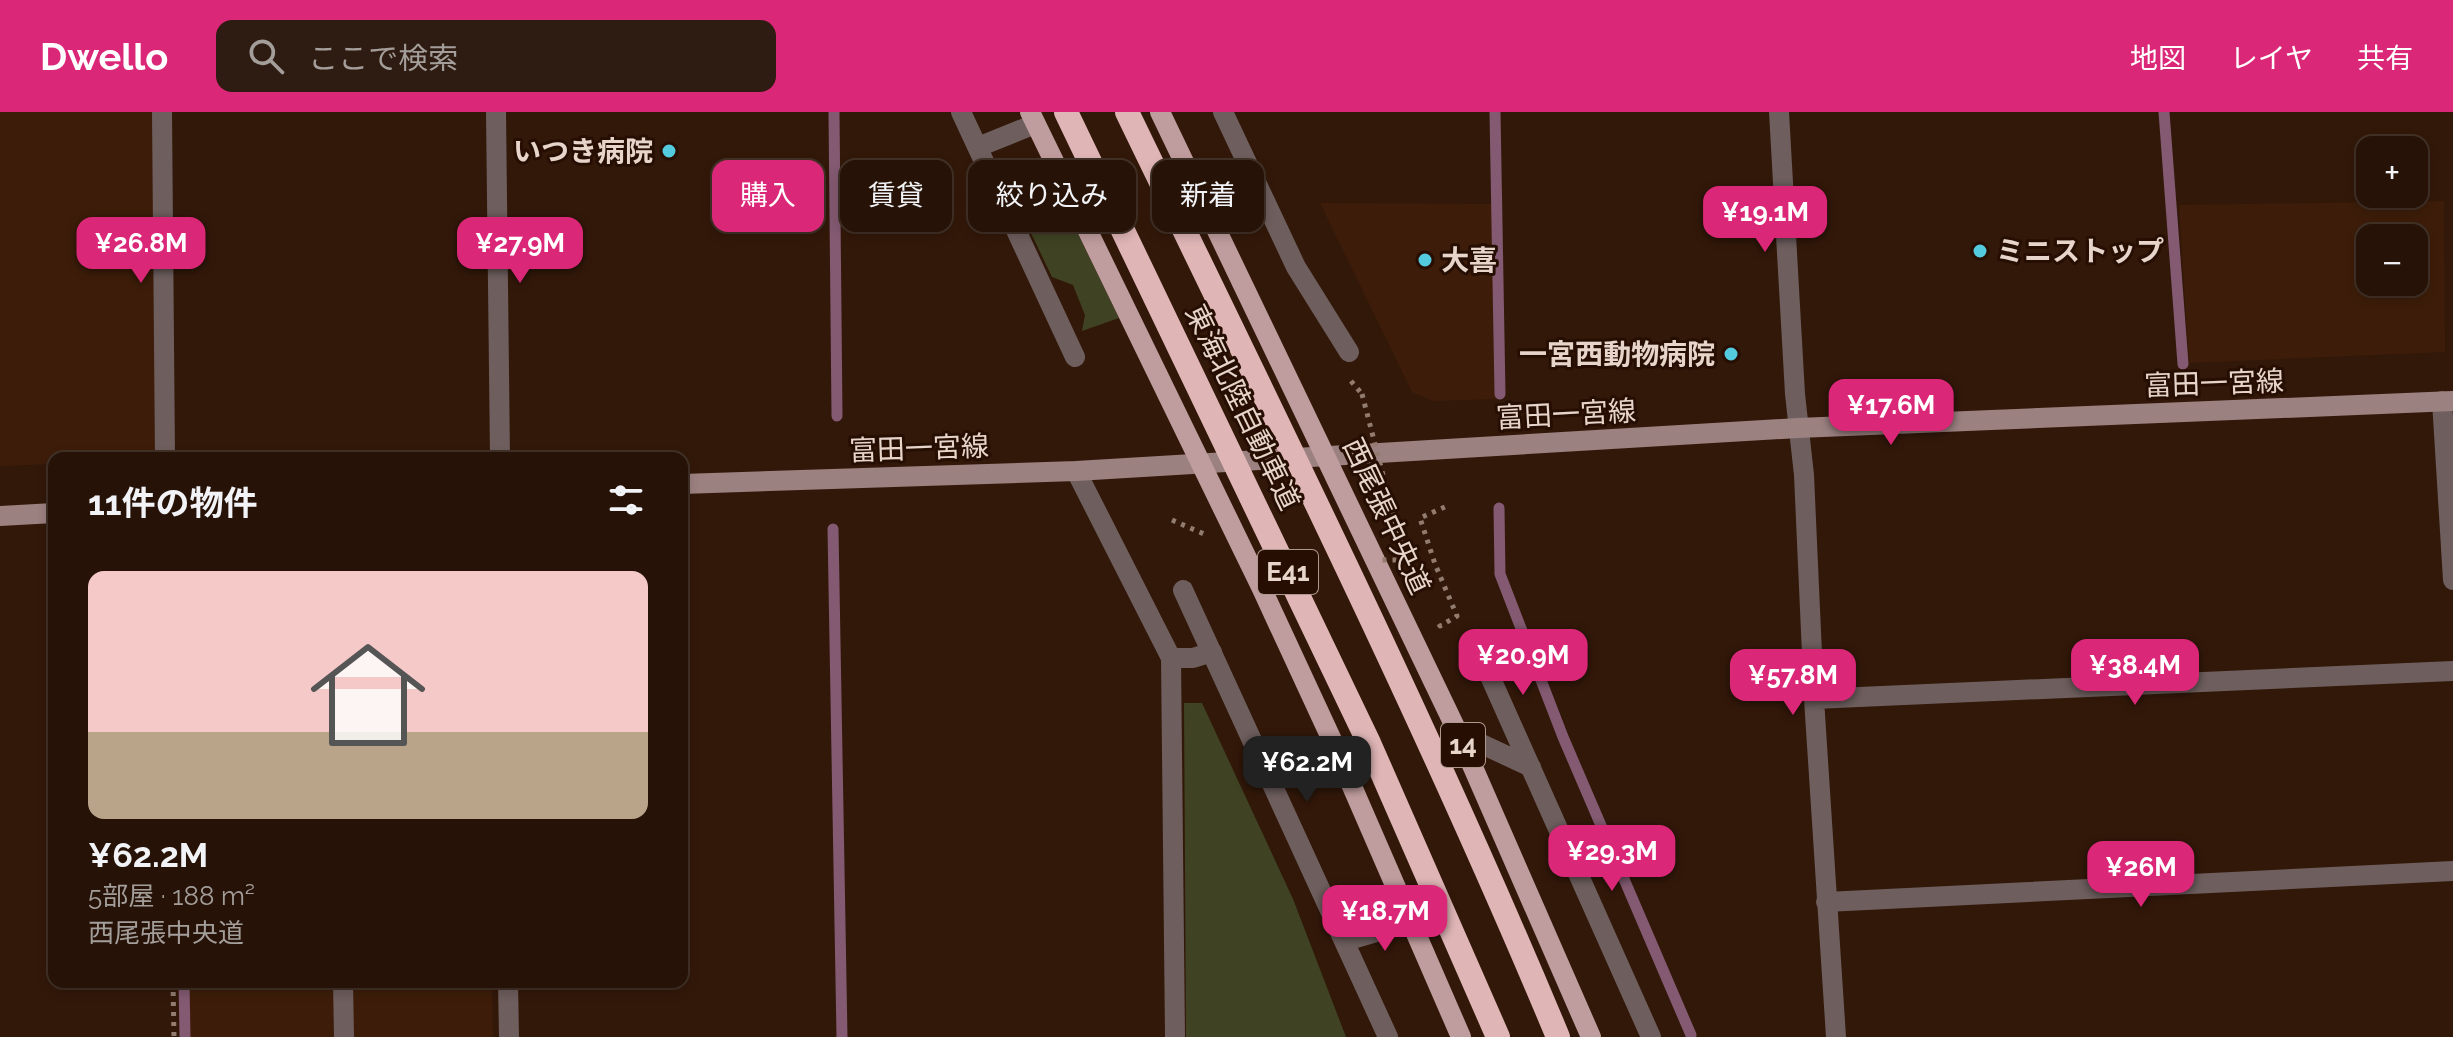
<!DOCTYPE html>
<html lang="ja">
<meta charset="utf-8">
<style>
:root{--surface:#261207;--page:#2e1b11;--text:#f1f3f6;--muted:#a49e9b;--line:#423228;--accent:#db2777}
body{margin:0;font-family:Raleway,"Noto Sans JP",sans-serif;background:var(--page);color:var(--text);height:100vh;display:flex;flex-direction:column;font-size:30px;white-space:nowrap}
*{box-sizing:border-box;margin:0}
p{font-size:26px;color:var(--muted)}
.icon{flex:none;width:44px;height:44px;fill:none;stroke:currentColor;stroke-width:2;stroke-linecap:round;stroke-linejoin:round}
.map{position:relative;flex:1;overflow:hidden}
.drawer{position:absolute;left:48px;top:340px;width:640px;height:536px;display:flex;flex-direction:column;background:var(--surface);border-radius:16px;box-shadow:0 4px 12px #0003,0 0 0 2px var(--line)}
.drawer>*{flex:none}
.banner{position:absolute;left:712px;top:48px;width:760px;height:72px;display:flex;gap:16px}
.fabs{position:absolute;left:2356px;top:24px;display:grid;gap:16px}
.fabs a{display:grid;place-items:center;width:72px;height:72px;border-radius:16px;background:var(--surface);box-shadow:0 4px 12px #0003,0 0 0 2px var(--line);font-size:40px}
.price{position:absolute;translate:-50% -68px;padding:0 18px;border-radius:16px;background:var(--accent);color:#fff;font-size:26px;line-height:52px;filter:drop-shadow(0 2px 4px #0008)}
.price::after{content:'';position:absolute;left:50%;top:48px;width:24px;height:18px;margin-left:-12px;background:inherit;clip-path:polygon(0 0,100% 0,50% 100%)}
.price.selected{background:#222;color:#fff}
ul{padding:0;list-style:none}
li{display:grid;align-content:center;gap:16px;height:424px;padding:0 40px}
li span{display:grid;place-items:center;height:248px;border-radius:16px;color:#555}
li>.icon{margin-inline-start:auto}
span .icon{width:144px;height:144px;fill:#fffc;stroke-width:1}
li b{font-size:34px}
h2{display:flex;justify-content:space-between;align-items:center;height:96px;padding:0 40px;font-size:34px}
.tag{padding:0 28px;border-radius:16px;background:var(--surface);box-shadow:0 4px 12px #0003,0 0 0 2px var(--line);font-size:28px;line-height:72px}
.tag.selected{background:var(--accent);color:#fff}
header{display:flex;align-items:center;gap:48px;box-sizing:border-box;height:112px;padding:0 40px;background:var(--accent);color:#fff}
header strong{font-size:38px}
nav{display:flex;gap:44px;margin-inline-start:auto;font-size:28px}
.search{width:560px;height:72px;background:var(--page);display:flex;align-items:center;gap:20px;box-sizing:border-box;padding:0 28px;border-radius:16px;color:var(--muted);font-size:30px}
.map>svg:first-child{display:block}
.built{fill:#3d1d09;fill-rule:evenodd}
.green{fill:#3f4323}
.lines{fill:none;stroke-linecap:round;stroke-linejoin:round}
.stream{stroke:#835a71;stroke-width:11}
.path{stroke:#917c6f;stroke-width:5;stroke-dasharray:4 6;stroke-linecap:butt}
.lane{stroke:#6e5e5e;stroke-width:20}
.street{stroke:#6e5e5e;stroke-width:20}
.secondary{stroke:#9c8181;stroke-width:20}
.primary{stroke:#bf9c9d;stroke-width:20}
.path-bridge{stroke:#917c6f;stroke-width:5;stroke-dasharray:4 6;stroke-linecap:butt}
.highway-bridge{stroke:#dfb5b6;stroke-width:24}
.poi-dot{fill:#54cade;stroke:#270e02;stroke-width:3}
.labels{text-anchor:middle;stroke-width:6;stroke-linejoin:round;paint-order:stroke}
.shield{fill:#270e02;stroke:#ad998f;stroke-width:2}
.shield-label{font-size:26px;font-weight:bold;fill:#e7d5cb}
.poi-label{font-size:28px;font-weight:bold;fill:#e7d5cb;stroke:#270e02;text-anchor:end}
.street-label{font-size:28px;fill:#e7d5cb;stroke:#270e02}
</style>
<header>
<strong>Dwello</strong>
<div class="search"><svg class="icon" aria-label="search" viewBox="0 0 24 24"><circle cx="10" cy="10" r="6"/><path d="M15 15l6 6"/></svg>ここで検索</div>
<nav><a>地図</a><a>レイヤ</a><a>共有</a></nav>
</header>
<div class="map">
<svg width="2453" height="925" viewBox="0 0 2453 925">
<rect width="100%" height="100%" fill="#321809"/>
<path class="built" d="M0,0H156L157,346H54V352L0,354Z
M2444,89L2445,240L2189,251L2179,93ZM2414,126V170H2370V126Z
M1320,91L1497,92L1496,287L1433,289L1412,280Z
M187,870H492L493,925H188Z"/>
<path class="green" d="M1017,47H1029L1044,52L1119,206L1082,219L1085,203L1073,173L1052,165L1019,96L1011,65Z
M1184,591H1202L1293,787L1346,925H1186Z"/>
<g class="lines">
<path class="stream" d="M834,0L837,304
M1495,0L1500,282
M2164,0L2183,252
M1499,396L1500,462L1563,625L1691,923
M833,417L842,925
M184,870L185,925"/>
<path class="path" d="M1351,269L1362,282
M1172,408L1204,422
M1439,512L1440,514L1457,504L1435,452L1420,406L1447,394
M173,870L174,925"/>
<path class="lane" d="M343,870L344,925"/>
<path class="street" d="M162,0L165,346
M496,0L500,346
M961,0L1075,245
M1223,0L1296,155L1349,240
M1779,0L1795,282L1804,363L1814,587L1836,925
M978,35L1035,12
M2442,289L2453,468
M1076,359L1171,546L1175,925
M1183,478L1388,925
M1476,533L1651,925
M1171,546H1193L1212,540
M1814,587L2453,559
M1458,621L1531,655
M1826,790L2453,759
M1346,829L1411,810
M508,870L509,925"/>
<path class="secondary" d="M682,372L1076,359L1798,316L2453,289
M0,404L54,401"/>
<path class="primary" d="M1030,0L1262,477L1331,626L1461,925
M1160,0L1458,621L1591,925"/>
<path class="path-bridge" d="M1362,282L1405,448H1377"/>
<path class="highway-bridge" d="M1066,0L1369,631L1498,925
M1127,0C1275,306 1427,611 1558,925"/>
</g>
<g class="poi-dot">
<circle cx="669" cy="39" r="8"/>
<circle cx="1980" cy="139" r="8"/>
<circle cx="1425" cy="148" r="8"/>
<circle cx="1731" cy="242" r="8"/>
</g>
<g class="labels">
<g class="shield">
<rect x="1258" y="438" width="60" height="44" rx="6"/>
<rect x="1441" y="611" width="44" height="44" rx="6"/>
</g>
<g class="shield-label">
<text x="1288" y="469">E41</text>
<text x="1463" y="642">14</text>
</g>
<g class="poi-label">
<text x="653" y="49">いつき病院</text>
<text x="1996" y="149" text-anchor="start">ミニストップ</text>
<text x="1441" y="158" text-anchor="start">大喜</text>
<text x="1715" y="252">一宮西動物病院</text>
</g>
<g class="street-label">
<text transform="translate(2214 271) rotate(-2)" y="10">富田一宮線</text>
<text transform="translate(1243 295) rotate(64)" y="10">東海北陸自動車道</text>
<text transform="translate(1566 302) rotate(-3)" y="10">富田一宮線</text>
<text transform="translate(919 336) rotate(-2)" y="10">富田一宮線</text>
<text transform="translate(1387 404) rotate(65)" y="10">西尾張中央道</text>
</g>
</g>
</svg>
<div class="fabs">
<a>+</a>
<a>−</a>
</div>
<b class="price" style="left:1765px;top:142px">¥19.1M</b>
<b class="price" style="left:141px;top:173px">¥26.8M</b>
<b class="price" style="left:520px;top:173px">¥27.9M</b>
<b class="price" style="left:1891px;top:335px">¥17.6M</b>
<b class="price" style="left:1523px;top:585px">¥20.9M</b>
<b class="price" style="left:2135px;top:595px">¥38.4M</b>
<b class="price" style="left:1793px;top:605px">¥57.8M</b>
<b class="price selected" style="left:1307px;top:692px">¥62.2M</b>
<b class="price" style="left:1612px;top:781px">¥29.3M</b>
<b class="price" style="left:2141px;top:797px">¥26M</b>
<b class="price" style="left:1385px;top:841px">¥18.7M</b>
<div class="banner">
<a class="tag selected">購入</a>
<a class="tag">賃貸</a>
<a class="tag">絞り込み</a>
<a class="tag">新着</a>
</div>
<section class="drawer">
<h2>11件の物件<svg class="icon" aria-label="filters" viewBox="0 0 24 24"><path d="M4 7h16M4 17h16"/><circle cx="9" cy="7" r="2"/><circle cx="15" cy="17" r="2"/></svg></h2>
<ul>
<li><span style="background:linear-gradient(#f6c9c9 65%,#b9a48a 0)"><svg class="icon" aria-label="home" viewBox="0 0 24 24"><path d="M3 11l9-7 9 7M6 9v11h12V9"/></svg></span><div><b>¥62.2M</b><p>5部屋 · 188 m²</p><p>西尾張中央道</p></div></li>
</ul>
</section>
</div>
